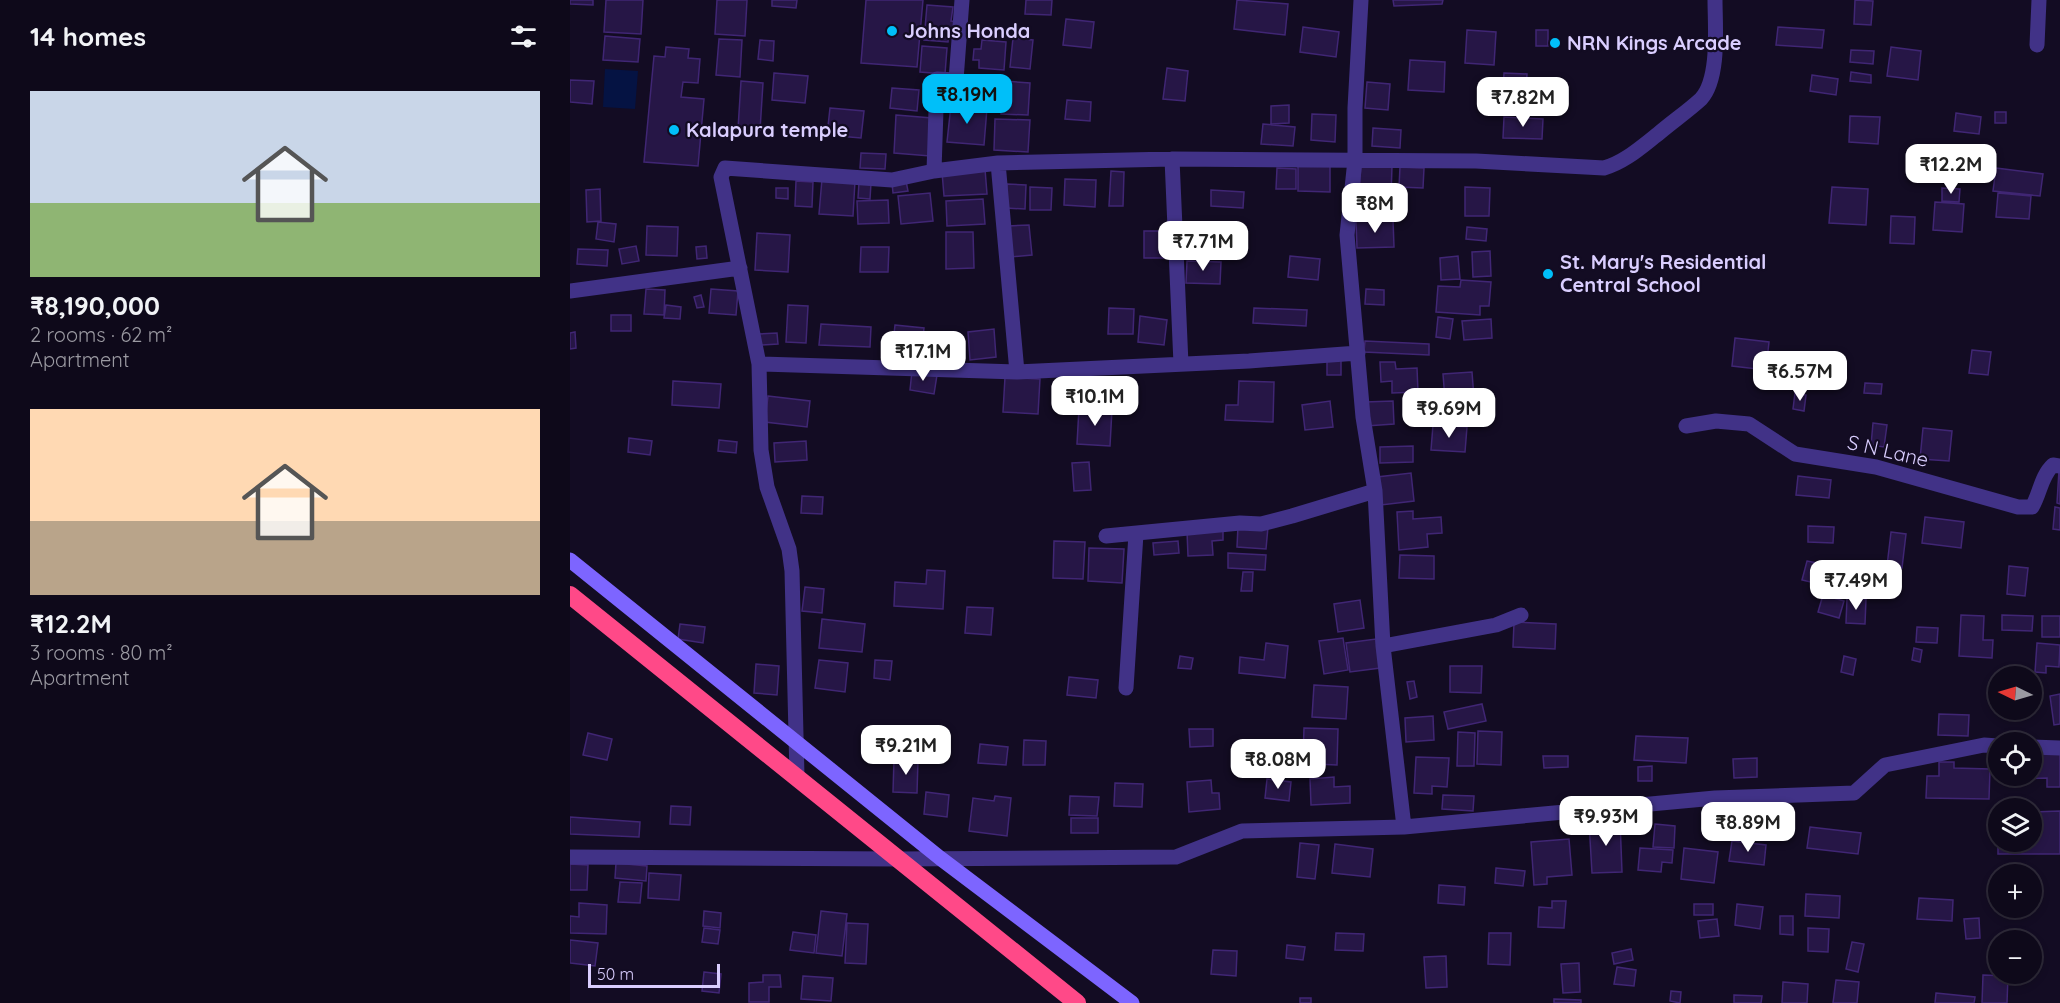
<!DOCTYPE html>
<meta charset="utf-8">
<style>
:root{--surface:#0e091a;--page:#1c1727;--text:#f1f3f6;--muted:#9b9aa2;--line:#2e2a39;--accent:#00bff9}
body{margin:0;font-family:Quicksand,sans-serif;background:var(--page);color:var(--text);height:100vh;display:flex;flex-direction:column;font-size:22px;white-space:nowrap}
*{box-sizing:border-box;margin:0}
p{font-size:20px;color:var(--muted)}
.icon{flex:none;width:33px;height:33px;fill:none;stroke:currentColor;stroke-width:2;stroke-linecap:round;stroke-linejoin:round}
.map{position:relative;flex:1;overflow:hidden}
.side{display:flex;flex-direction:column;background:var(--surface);width:570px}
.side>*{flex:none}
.needle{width:39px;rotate:275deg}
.controls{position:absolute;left:1418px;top:666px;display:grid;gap:12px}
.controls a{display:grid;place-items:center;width:54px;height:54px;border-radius:50%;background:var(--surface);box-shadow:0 3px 9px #0003,0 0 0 2px var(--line);font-size:30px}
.scale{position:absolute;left:18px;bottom:15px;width:132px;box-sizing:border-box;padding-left:6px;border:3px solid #daceff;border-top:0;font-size:16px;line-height:21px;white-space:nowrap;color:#daceff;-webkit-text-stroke:4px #130c23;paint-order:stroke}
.price{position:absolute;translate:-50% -51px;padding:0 14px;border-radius:12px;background:#fff;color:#222;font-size:20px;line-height:39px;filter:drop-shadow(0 2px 3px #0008)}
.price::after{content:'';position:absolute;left:50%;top:36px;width:18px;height:14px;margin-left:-9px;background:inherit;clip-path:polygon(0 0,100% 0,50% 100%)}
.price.selected{background:var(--accent);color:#111}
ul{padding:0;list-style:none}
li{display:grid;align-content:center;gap:12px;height:318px;padding:0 30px}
li span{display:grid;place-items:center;height:186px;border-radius:0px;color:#555}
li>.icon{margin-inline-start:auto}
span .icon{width:108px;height:108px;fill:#fffc;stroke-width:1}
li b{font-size:26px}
h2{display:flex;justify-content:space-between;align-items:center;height:72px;padding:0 30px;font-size:26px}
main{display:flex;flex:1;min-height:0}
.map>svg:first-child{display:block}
.water{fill:#051343}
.building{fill:#261646;stroke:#402674;stroke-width:1.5}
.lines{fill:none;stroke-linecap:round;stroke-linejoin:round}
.street{stroke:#413287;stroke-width:15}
.secondary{stroke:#7d65ff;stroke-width:15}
.highway{stroke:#ff4988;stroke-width:18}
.poi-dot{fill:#00bff9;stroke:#130c23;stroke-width:2}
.labels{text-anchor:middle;stroke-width:4.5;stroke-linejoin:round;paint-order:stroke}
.poi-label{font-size:20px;font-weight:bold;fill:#daceff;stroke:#130c23;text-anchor:start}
.street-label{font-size:20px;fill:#daceff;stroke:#130c23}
</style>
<main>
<section class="side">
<h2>14 homes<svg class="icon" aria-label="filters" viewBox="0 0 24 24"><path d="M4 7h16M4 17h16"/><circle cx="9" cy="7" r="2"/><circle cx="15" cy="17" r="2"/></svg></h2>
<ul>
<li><span style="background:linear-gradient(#c9d6e8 60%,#8fb573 0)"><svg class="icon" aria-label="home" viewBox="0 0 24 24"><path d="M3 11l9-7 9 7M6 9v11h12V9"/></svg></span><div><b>₹8,190,000</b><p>2 rooms · 62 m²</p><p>Apartment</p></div></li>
<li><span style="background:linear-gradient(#ffd9b3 60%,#b9a48a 0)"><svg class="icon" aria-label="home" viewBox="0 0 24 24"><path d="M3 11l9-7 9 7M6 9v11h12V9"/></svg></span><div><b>₹12.2M</b><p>3 rooms · 80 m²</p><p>Apartment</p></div></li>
</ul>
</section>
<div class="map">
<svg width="1490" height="1003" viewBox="0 0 1490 1003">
<rect width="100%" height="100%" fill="#130c23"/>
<path class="water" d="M35,69L68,71L65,109L33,107Z"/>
<path class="building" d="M0,0H23V5L0,4Z
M36,0H73L71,34L34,32Z
M147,0H177L175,36L145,34Z
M202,0H227L226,8L202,6Z
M296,0H353L347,67L291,63Z
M456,0H482L481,15L455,14Z
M667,0L718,4L715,35L664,29Z
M823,0H873L872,4L824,6Z
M1285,0L1303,1L1301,25L1284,24Z
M357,5L383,7L381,21L390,22L389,37L379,36L378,42L354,40Z
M496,19L524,22L521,48L493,45Z
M733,27L769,32L766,57L730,52Z
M1208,27L1254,30L1252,48L1206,45Z
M897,30L926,32L924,65L895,63Z
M966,30H978V46H966Z
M35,36L70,39L68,62L33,60Z
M443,38L463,40L460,69L440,67Z
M149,39L172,40L170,77L146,75Z
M190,40L204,41L203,61L188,59Z
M412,40L436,42L434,70L409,68V60H403L404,49H411Z
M352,46L377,48L375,74L350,72Z
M96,47L119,49L118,58L130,59L128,83L113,82L111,97L134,99L128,166L74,162L84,56L95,57Z
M1321,47L1351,51L1348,80L1317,76Z
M1281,50L1304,51L1303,64L1280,62Z
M840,60L875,62L874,92L838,90Z
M597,68L618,71L615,101L593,99Z
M1281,72L1301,75V83L1280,81Z
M204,73L238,76L235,103L202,100Z
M934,73L957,74L955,110L932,108Z
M1242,75L1268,79L1266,95L1240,91Z
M0,80L24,81L22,104L0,102Z
M171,81L193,83L190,130L168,129Z
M433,81L460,83L458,115L431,114Z
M797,82L820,84L818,110L795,108Z
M370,85H385L384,98H370Z
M322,88L349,90L347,111L320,108Z
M497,100L521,102L520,121L495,119Z
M381,105L417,108L414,145L377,142Z
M719,105V123L701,124V106Z
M260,108L294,111L291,138L257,135Z
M1425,112H1436V123H1425Z
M1386,113L1411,117L1409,134L1384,131Z
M742,114L766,115L765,142L741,140Z
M326,115L362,118L360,156L324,153Z
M1280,116L1310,117L1308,144L1279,142Z
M934,117L973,119L972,139L933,138Z
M425,119L460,120L458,152L424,150Z
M693,124L725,127L723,146L691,144Z
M803,128L831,130L830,148L802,146Z
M291,153L316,154L315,169L290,168Z
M791,164L822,166L821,197L789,195Z
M728,166H760V192L728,191Z
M830,167L854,168L853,188L829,187Z
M707,168L726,169V189H706Z
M1426,168L1473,174L1470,196L1423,191Z
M415,169L417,194L374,196L372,172Z
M541,171L554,172L553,206H539Z
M252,179L285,181L283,216L249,214Z
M495,179L526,180L525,207L494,205Z
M226,181L243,182L242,207L225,206Z
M336,181L338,191L323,193L322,183Z
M289,182L301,183L300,199L288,198Z
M437,184L456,185L455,209L436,208Z
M460,187L482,188L481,210H460Z
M895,187L920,188L919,216H895Z
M1262,187L1298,189L1296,225L1259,223Z
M206,188H218V199L206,198Z
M1372,188L1390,189L1389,202L1372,201Z
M30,189L31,221L17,222L16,190Z
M641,190L674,192L673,208L641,206Z
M360,193L363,221L331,224L328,196Z
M1428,193L1461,196L1459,219L1426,217Z
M413,199L415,224L377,226L376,201Z
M318,200L319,223L288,224L287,201Z
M1365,202L1394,204L1392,232L1363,230Z
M1321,216L1345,217L1344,244L1320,243Z
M823,219L824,247L787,248L786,221Z
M28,222L46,224L44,242L26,239Z
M459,225L462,255L440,257L438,226Z
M77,226L108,227L107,256L76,255Z
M897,227L917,229L916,241L896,239Z
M574,231H598L597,258H574Z
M376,232H403L404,268L376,269Z
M187,233L220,235L218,272L185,270Z
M66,246L69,261L52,264L49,249Z
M136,246L137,258L127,259L126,247Z
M291,247H319L318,272H290Z
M8,249L38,250L37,266L7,264Z
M920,251L921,276L903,277L902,252Z
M720,256L750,259L748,280L718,277Z
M888,256L890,279L871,280L870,258Z
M617,261L651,262L650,284L616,283Z
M891,280L921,282L919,306H910V315L866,312L868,286L890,287Z
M76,289L95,290L94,315L74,314Z
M141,289L168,291L166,315L139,313Z
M796,289L814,290V305L795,304Z
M131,295L134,307L127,308L124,297Z
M96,305L111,307L110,319L94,318Z
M218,305L238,306L236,343L216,342Z
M539,308L564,309L563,334H538Z
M684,308L737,310L736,326L683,323Z
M41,315H61V331H41Z
M570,316L597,320L594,345L568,342Z
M868,317L883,319L880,339L866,337Z
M921,319L922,338L894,340L892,321Z
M251,324L301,327L300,347L249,345Z
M325,325L354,328L351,355L322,352Z
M424,329L426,357L400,360L398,332Z
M5,332L6,348L0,349V333Z
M207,333L208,344L190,345L189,334Z
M1165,338L1199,342L1196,370L1162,366Z
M795,341L859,344V355L794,352Z
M1402,350L1421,352L1418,375L1399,373Z
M757,358L771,359V375H757Z
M810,362H825L826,369L847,368L848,392L822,393V381L811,382Z
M342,371L367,375L364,394L340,390Z
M902,372L904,398L875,400L873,374Z
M435,377L470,379L468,414L433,412Z
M103,381L151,384L149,408L102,405Z
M669,381L704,382L703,422L655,420L656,405H668Z
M1295,383L1312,384L1311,394L1294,393Z
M1225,393L1236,395L1234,411L1223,409Z
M198,396L240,401L237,427L195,422Z
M760,401L763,427L735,430L732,405Z
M823,401L824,424L796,426L795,402Z
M509,408L542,409L540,446L507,444Z
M1303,423L1317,425L1314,447L1301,445Z
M863,425L897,427L895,452L861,450Z
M1353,428L1382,431L1379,461L1350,459Z
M59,438L82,441L80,455L58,452Z
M149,440L167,442L166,453L148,451Z
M236,441L237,460L205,462L204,443Z
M843,446V462L810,463V447Z
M519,462L521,490L504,491L502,463Z
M1489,470H1490V504L1487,503Z
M841,473L844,501L811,505L807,477Z
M1228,476L1261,480L1259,498L1226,495Z
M232,496L253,497L252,514L231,513Z
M1485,507L1490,508V530L1483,529Z
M843,511V519L871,517L872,533L857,534L858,547L829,550L827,512Z
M1355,517L1394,522L1391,548L1352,543Z
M668,526L698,527L696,549L667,547Z
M1238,526L1264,527L1263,543L1238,542Z
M653,529V540L642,541L643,555L618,556L617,531Z
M1321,532L1336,534L1332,568L1317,566Z
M484,541L515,542L513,579L483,578Z
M608,541L609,553L584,555L583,543Z
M519,548L554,549L552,583L518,581Z
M658,553L696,555L695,570L658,568Z
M830,555L864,556V579L829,578Z
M1237,561L1262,566L1258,586L1232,580Z
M1439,566L1458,568L1455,596L1437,594Z
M357,570L375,571L373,609L324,606L325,582L356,584Z
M673,572H683L682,591H671Z
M235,587L254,589L252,613L232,611Z
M1253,595L1274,601L1269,618L1248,612Z
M1277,598L1296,599L1295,624L1276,623Z
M790,600L794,628L768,632L764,604Z
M397,607L423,608L421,635L395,633Z
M1391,615L1414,616L1413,640H1423L1422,658L1389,656Z
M1432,615L1463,616L1462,631L1432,630Z
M1472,616H1490V637H1472Z
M252,619L295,624L292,652L249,648Z
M944,622L986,624L985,649L943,647Z
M110,624L135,627L133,643L108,639Z
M1347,627L1368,628L1367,643L1346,642Z
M773,638L778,670L754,674L749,641Z
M806,639L810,668L780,672L776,643Z
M696,643L718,646L715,678L669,673L670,657L694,660Z
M1467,643L1490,645L1489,667L1476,666V673L1465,672Z
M1344,648L1352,650L1350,662L1342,660Z
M610,656L623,658L621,669L608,668Z
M1274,656L1286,659L1283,675L1271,672Z
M249,660L278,663L275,692L245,688Z
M305,660L322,661L320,680L304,678Z
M186,664L209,666L207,695L184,693Z
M880,666H912L911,693L880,692Z
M499,677L528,680L526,698L497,695Z
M844,681L847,697L840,699L837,682Z
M744,685L778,687L776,719L742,717Z
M1490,694V724L1484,725L1480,696Z
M912,704L916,721L878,729L874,712Z
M1369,714L1399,715L1398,736L1368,735Z
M863,716L864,740L836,742L835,718Z
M734,728L768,729L767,765L745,764V759H733Z
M619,729H643V746L620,747Z
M908,731L932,732L931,765L907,764Z
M888,732L905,733L904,766H887Z
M18,733L42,739L37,760L13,755Z
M1066,736L1118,738L1116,763L1064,760Z
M454,740L476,741L475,765H453Z
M410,744L438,747L436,765L408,763Z
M1461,753H1490V787H1477V778L1448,779V776H1461Z
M973,756H998V767L974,768Z
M846,757L879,758L877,787L862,786V794L844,793Z
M1187,758V777L1164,778L1163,759Z
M324,759L348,760L347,793L323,792Z
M1369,762H1384V768L1420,769L1419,799L1356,798L1357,776H1369Z
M1082,766V781H1068V767Z
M764,777V787L780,786V803L741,805L740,779Z
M697,779L721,782L719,801L695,798Z
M641,780L642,793H649L650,809L619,812L617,782Z
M545,783L573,784L572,807L544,806Z
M356,792L379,795L377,817L354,814Z
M873,795L904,796L903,811L872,809Z
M425,796L441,798L437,836L399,831L403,798L424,801Z
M500,796L529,797L527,816L499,815Z
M101,806L121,807L120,825L100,824Z
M1183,807L1206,808L1205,835L1181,834Z
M1490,811V854H1428V840V842H1461V812Z
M0,817L70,822L69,837L0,834Z
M501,818H528V833H501Z
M1050,820L1052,872L1022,873L1019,822Z
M1085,824L1105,826L1104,848L1083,847Z
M1240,827L1291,833L1288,854L1237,848Z
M999,839L1002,875L977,877V884L964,885L961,842Z
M1162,841L1196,845L1194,865L1159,861Z
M730,843L749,845L745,879L727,877Z
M765,844L803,849L800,877L762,873Z
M1070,848L1103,850L1102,863L1092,862L1091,872L1068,870Z
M1114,848L1148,852L1144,883L1111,879Z
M46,863L77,866L76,881L45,878Z
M0,864L18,865L17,890H0Z
M926,868L955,871L953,886L925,883Z
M79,873L111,875L109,900L78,898Z
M50,882L72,883L70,903L48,902Z
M869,885L895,887L894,905L868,903Z
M1236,894L1270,896L1269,918L1235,916Z
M1349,898L1383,900L1382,921L1347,919Z
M982,901H996L994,928L968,927L969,907L982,908Z
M9,903L37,905L36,934L0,933V916L9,917Z
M1124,904H1143V915H1124Z
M1167,904L1193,907L1190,929L1165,925Z
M134,911L151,913L150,928L133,926Z
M251,911L277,914L272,956L246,953Z
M1210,916H1223V935L1210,934Z
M1409,918L1410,938L1396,939L1394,919Z
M1147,919L1149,936L1130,938L1128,921Z
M277,923L298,924L296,964L275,963Z
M134,928L150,930L148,944L132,942Z
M1238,928L1259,929L1258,952L1238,951Z
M223,932L246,935L244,953L220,950Z
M766,933L794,934L793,951L765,950Z
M919,933H941L940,965L918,964Z
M0,940L28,943L25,966L0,963Z
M1282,942L1294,944L1288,972L1276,969Z
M717,945L735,947L733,960L716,958Z
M1061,949L1063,960L1044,964L1042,953Z
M643,950L667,951L666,976L641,974Z
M876,956L877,987L856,988L854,957Z
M1009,963L1010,992L993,993L991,964Z
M1047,967L1066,970L1064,986L1044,984Z
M134,972L151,974L149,993L132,991Z
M193,975H210L211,987H199V1002H179V983L193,982Z
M1413,975L1438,976L1437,1003H1412Z
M233,976L263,978L261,1001L231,999Z
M1266,980L1289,982L1287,1003H1263Z
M1213,982L1238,984L1237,1003H1212Z
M1101,991L1111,992L1110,1003L1100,1001Z
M1366,993L1405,997L1404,1003H1365Z
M1164,995L1192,996L1191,1003H1164Z
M730,998H741V1003H730Z
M984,999L1011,1000V1003H984Z"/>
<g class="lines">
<path class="street" d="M791,0L785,108V160L777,235L793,417L805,491L813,646L834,827
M1467,45L1469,0
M602,159L611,364
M428,163L447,372
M364,171L367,79L386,80L392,0
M0,291L170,268
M189,364L151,177L155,168L322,180L364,171L428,163L602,159L906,161L1034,168C1055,162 1071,147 1088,134C1102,122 1118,111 1131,99C1150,78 1145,26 1145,0
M1116,426L1146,421L1179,424L1225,454L1306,467L1448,507H1462C1470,494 1471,476 1483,465L1490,466
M536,536L670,523L691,524L722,516L805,491
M813,646L926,625L951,615
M556,688L566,534
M1461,747L1490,748
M227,776L222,571L219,549L197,487L191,450L189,364L447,372L679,361L788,353
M0,857L328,859L606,857L672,831L834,827L1145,798L1284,793L1315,765L1414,745L1428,746"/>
<path class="secondary" d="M0,560L370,858L562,1003"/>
<path class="highway" d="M0,595L507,1003"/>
</g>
<g class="poi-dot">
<circle cx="322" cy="31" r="6"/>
<circle cx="985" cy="43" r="6"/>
<circle cx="104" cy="130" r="6"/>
<circle cx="978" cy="274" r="6"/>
</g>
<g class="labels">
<g class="poi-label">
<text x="334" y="38">Johns Honda</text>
<text x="997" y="50">NRN Kings Arcade</text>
<text x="116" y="137">Kalapura temple</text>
<text x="990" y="269">St. Mary's Residential<tspan x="990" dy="23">Central School</tspan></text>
</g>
<g class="street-label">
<text transform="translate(1318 451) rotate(13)" y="7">S N Lane</text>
</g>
</g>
</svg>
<div class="controls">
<a><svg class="needle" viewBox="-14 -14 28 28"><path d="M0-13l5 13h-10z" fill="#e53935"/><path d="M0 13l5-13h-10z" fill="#9b9aa2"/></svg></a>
<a><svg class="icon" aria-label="locate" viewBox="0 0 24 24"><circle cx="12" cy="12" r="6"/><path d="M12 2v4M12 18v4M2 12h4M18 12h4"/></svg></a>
<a><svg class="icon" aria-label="layers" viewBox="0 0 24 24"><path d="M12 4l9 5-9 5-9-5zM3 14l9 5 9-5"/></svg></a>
<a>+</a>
<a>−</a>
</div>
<div class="scale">50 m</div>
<b class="price selected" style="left:397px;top:125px">₹8.19M</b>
<b class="price" style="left:953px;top:128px">₹7.82M</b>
<b class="price" style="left:1381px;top:195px">₹12.2M</b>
<b class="price" style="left:805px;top:234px">₹8M</b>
<b class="price" style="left:633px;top:272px">₹7.71M</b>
<b class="price" style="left:353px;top:382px">₹17.1M</b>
<b class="price" style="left:1230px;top:402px">₹6.57M</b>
<b class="price" style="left:525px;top:427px">₹10.1M</b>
<b class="price" style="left:879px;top:439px">₹9.69M</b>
<b class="price" style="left:1286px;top:611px">₹7.49M</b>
<b class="price" style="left:336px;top:776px">₹9.21M</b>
<b class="price" style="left:708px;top:790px">₹8.08M</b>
<b class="price" style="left:1036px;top:847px">₹9.93M</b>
<b class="price" style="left:1178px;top:853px">₹8.89M</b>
</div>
</main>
